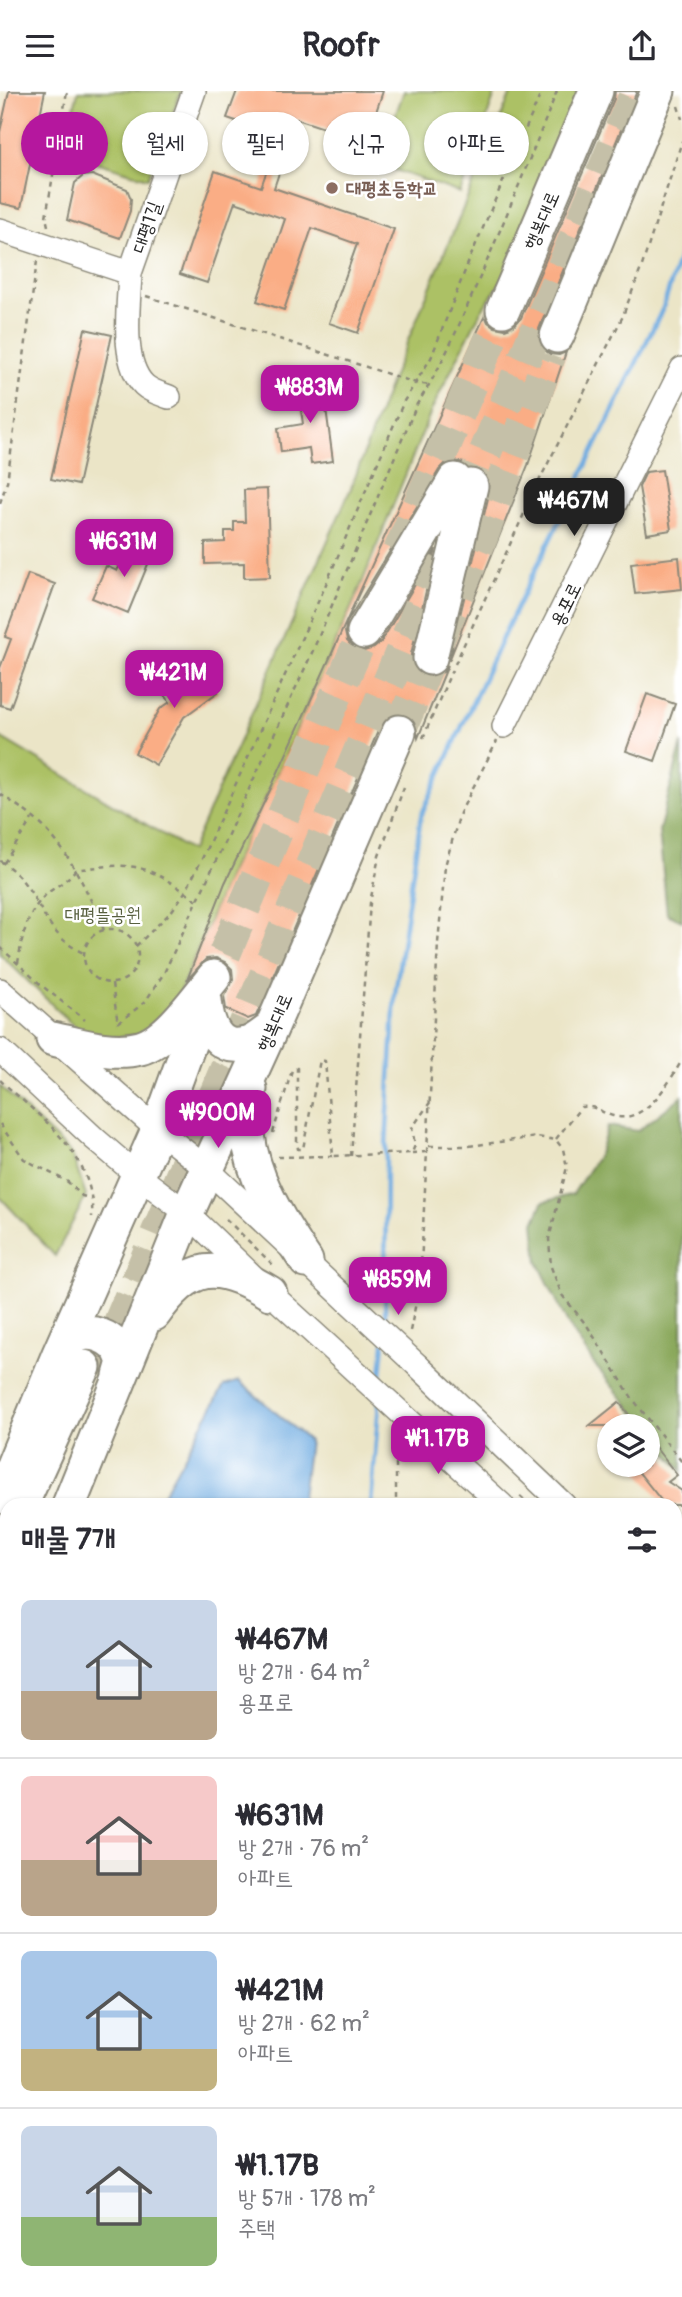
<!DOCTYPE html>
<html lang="ko">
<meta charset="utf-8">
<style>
:root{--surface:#fff;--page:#f2f2f3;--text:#2b2b33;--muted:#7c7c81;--line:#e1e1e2;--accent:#b5179e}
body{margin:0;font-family:Pangolin,"Poor Story",sans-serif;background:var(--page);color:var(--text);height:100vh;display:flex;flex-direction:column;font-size:26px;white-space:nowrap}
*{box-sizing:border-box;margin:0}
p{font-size:23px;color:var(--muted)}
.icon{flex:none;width:38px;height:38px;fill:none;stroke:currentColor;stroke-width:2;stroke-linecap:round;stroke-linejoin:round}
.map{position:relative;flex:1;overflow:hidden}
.details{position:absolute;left:0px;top:1407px;width:682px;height:800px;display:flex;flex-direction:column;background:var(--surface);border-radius:21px 21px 0 0;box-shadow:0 2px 5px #0004}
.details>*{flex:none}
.hud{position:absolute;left:21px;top:21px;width:640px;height:63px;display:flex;gap:14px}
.controls{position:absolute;left:597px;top:1323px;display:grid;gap:14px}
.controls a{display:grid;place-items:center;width:63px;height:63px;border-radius:50%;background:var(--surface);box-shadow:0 2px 5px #0004;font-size:35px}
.price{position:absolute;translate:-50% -60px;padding:0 16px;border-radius:14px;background:var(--accent);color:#fff;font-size:23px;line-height:46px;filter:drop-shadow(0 2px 4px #0008)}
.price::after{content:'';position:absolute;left:50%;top:42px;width:21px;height:16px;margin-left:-10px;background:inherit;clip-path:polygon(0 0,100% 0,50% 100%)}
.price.selected{background:#222;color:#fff}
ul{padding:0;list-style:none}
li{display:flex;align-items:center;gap:21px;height:175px;padding:0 21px}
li+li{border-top:2px solid var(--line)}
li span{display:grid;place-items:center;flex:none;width:196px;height:140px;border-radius:10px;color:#555}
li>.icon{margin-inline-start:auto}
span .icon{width:84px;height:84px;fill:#fffc;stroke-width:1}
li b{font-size:30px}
h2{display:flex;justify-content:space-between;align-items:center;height:84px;padding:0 21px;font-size:30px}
.tag{padding:0 24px;border-radius:32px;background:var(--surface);box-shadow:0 2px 5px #0004;font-size:24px;line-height:63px}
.tag.selected{background:var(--accent);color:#fff}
header{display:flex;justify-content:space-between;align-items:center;height:91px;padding:0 21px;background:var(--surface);font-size:32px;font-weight:700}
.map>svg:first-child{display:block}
.green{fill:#acc165;stroke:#6c7648;stroke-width:2}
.forest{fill:#89a75a;stroke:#5a6942;stroke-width:2}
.water{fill:#70ace1;stroke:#4e6c86;stroke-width:2}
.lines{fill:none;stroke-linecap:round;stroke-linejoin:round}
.stream{stroke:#70ace1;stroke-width:4.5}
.building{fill:#faad85}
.highway-tunnel{stroke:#c5c0a8;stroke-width:33;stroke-dasharray:33 17;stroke-linecap:butt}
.minor-casing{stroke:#8b8879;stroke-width:26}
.highway-casing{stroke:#8b8879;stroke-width:37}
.path{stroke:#8b8879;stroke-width:2.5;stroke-dasharray:5 5;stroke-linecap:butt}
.minor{stroke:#fff;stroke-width:23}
.highway{stroke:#fff;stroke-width:33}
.minor-bridge-casing{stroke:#8b8879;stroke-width:26;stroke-linecap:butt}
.minor-bridge{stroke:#fff;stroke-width:23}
.education-dot{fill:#8d6e63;stroke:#fff;stroke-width:2.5}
.labels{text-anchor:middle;stroke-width:5;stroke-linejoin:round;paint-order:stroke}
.education-label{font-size:19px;font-weight:bold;fill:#785e54;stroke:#fff;text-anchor:start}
.street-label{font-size:19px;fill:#2b2b2b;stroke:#fff}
.park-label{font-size:19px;fill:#58603f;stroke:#fff}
</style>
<header><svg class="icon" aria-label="menu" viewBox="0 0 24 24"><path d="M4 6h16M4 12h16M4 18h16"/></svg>Roofr<svg class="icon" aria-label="share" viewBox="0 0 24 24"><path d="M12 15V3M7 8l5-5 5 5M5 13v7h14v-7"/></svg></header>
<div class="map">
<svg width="682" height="2206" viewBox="0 0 682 2206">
<rect width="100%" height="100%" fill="#fff"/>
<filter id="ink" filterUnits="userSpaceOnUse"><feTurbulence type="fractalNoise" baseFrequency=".0143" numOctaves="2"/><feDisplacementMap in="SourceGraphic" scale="14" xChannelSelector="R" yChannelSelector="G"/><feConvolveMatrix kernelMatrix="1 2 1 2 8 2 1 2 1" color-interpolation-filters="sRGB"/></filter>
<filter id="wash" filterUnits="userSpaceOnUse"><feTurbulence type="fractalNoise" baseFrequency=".00686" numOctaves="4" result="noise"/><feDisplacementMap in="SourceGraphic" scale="28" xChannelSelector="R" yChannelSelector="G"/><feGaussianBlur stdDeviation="1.57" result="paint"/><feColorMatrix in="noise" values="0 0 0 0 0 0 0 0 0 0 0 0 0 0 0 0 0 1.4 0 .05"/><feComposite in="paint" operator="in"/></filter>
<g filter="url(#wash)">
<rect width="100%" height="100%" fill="#ebe5c7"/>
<path class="green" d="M78,0H181L148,87L64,61Z
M404,0H496L460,102L378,73Z
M512,0H585L504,187L481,220L432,318L359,499L270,698L229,782L178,906L148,943L98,948L77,938L0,863V646L191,760L351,397L391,290Z
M0,995L72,1063L86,1105L55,1165L0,1106Z"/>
<path class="forest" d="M682,652V830L667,823L659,740Z
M682,1005V1380L648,1339V1335H645L594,1273L568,1233L538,1171L534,1132L543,1111L573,1103L599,1063L608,1035L638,1040Z"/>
<path class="water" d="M239,1290L309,1350L301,1414H157L224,1295Z"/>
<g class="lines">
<path class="stream" d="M385,1233L386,1054L395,903L421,725L505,541L663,217L682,157
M380,1293L384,1252
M371,1414L379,1312"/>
</g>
<g id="blocks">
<path class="building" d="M9,0H45L21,117L0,112V41Z
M237,0H383L366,51L297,28L274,97L394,138L358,242L329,232L357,153L312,137L284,219L257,210L285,128L235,111L207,192L180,183L215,80L261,96L277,51L234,36L236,30L227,27Z
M615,0H637L539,238L538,248L542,257L550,263L559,264L566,261L528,374L449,570L490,399L489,389L485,382L476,377L469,376L464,372L455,370L446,372L439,379L347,531L345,541L347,550L354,557L364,560L374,557L381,551L436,458L411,563V572L416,580L426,586L436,585L443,581L448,574L418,647L415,630L406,623L397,622L388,625L381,633L256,925L248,928L226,918L224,905L233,888L232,878L225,871L216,867L206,868L187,889L225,792L270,699L485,224L488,231L495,236L505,238L514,235L521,227L614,8Z
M92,84L127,98L131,108L130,120L120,147L67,129L75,92L83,85Z
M85,238L112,244L78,394L51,388Z
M322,287L333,370L311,373L309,357L281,361L278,337L303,333L297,291Z
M662,379L671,439L647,443L639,396L646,381Z
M267,398L270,486L244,487V472L205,473V452L225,451V440H234V431H245L244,399Z
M130,451L153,461L128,522L92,507L106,475L117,480Z
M679,466L682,498L635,503L631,472Z
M28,483L55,493L10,617L0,614V577L11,548L5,546Z
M180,564L203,596L210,591L218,601L184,626L156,674L135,662L160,618L170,611L164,603L178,592L166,575Z
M647,603L675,613L655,670L626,660Z
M619,1311L638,1335H589Z
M648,1347L677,1384L668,1391L682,1400V1414H665L633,1374H648Z"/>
</g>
</g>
<g filter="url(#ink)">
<use href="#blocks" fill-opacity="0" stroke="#8b8879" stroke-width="2"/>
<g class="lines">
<path class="highway-tunnel" d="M399,461L503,219
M399,641L482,445L550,264
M205,909L286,718L376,514
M98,1283L637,0"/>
<g class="minor-casing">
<path id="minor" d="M0,139L130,182L194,0
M130,182C129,215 120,270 144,294C150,300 161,303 169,306
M504,635L682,278
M0,899L158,1039L207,1078L348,1210
M0,959L95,1048L137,1084L187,1122L270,1202L339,1265
M418,1275L564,1414
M403,1324L502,1414
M676,1554L682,1559
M0,2015L7,2012
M0,2200L7,2199
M435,2200L476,2206"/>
</g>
<g class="highway-casing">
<path id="highway" d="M503,219L596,0
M557,245L658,0
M364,541L455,389
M430,567L471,395
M205,909C207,932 216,961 246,953C255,951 263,943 271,938
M53,948C80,954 112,964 140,957C167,950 196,908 214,886
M250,998C236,1064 272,1118 306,1170
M154,1223C191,1170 217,1170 270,1202
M59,1264C62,1260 65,1254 68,1250C86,1233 118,1246 123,1269C124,1274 121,1280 120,1285
M0,1406L58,1265L158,1039L205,909
M21,1414L84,1276
M69,1414L187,1122L271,938L399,641
M0,1461L7,1446
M0,1522L7,1505
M676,1522H682
M0,1573L7,1558
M676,1811L682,1812
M0,1831L7,1827
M0,1911L7,1908"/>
</g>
<path class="path" d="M678,15L682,28
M48,135L46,126L67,0
M146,205L416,292L430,294
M0,412L7,391L37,170
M455,573L540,388L622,227L642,175L682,50
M423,647L452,579
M0,703C10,710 22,717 31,725C66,752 87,799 104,839
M0,770C42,795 38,842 84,862
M4,772L32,728
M84 865a27 27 0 1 1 54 0a27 27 0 1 1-54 0Z
M136,855L171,821L185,801L201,770L323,500L404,310L431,267L470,167L542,0
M0,856L41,894L85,929
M18,872C22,846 27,819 49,801C58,794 68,789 75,779C139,770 145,773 198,810
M112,893L118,933
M118,932L145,911L164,882L311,564L417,313C442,276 459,234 477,193C505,129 531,65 557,0
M0,989C41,1027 96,1064 92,1126
M0,1033L24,1068L68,1091L82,1105L93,1108
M273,1042L292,979L297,977V1052L298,1058H303L320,969L325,970L333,1065L412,1062L415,1054L412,1037L431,1010
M556,1048L581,1016C597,1014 599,1021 613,1025C645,1034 669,992 682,969
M429,1055H469L537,1046L556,1049L563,1058L567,1076L549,1148L551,1176L562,1204L588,1236L632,1307L682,1371
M412,1062L427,1061
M351,1065L370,812L379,765L404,696
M278,1066L333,1065
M226,1128L273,1174
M410,1240L420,1193L438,852L445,775L460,722L497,650
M396,1343V1414
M520,1405L530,1414"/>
<use href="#minor" class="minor"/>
<use href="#highway" class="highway"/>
<g class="minor-bridge-casing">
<path id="minor-bridge" d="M348,1210L418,1275
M339,1265L403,1324
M676,1506L682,1510"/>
</g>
<use href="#minor-bridge" class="minor-bridge"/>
</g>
</g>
<circle class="education-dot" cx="332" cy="97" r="7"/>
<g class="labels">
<g class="education-label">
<text x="346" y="104">대평초등학교</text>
</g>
<g class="street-label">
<text transform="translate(541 129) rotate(-67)" y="7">행복대로</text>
<text transform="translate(146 136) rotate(-71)" y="7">대평1길</text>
<text transform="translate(565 513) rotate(-64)" y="7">용포로</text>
<text transform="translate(274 931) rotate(-67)" y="7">행복대로</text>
</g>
<g class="park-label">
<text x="103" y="830">대평뜰공원</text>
</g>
</g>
</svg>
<div class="controls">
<a><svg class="icon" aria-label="layers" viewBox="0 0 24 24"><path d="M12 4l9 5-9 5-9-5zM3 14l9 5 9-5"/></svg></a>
</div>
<b class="price" style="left:310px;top:334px">₩883M</b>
<b class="price selected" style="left:574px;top:447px">₩467M</b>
<b class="price" style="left:124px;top:488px">₩631M</b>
<b class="price" style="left:174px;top:619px">₩421M</b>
<b class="price" style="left:218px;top:1059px">₩900M</b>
<b class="price" style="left:398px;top:1226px">₩859M</b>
<b class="price" style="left:438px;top:1385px">₩1.17B</b>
<div class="hud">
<a class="tag selected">매매</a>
<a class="tag">월세</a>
<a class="tag">필터</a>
<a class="tag">신규</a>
<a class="tag">아파트</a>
</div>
<section class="details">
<h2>매물 7개<svg class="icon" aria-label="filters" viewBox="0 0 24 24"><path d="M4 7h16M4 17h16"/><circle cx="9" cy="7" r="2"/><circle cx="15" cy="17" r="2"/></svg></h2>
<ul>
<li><span style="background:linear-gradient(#c9d6e8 65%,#b9a48a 0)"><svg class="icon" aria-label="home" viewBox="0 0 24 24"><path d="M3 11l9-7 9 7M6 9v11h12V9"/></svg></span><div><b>₩467M</b><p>방 2개 · 64 m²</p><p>용포로</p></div></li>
<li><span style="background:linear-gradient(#f6c9c9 60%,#b9a48a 0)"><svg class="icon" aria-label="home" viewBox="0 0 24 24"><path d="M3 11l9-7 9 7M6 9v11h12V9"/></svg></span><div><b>₩631M</b><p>방 2개 · 76 m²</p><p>아파트</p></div></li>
<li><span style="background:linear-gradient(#a9c7e8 70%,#c2b280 0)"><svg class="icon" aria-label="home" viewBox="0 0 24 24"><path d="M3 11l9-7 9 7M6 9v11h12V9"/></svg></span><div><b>₩421M</b><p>방 2개 · 62 m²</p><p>아파트</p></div></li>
<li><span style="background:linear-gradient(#c9d6e8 65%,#8fb573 0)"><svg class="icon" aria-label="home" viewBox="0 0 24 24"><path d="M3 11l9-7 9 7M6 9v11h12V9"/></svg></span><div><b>₩1.17B</b><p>방 5개 · 178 m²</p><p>주택</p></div></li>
</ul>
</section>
</div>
